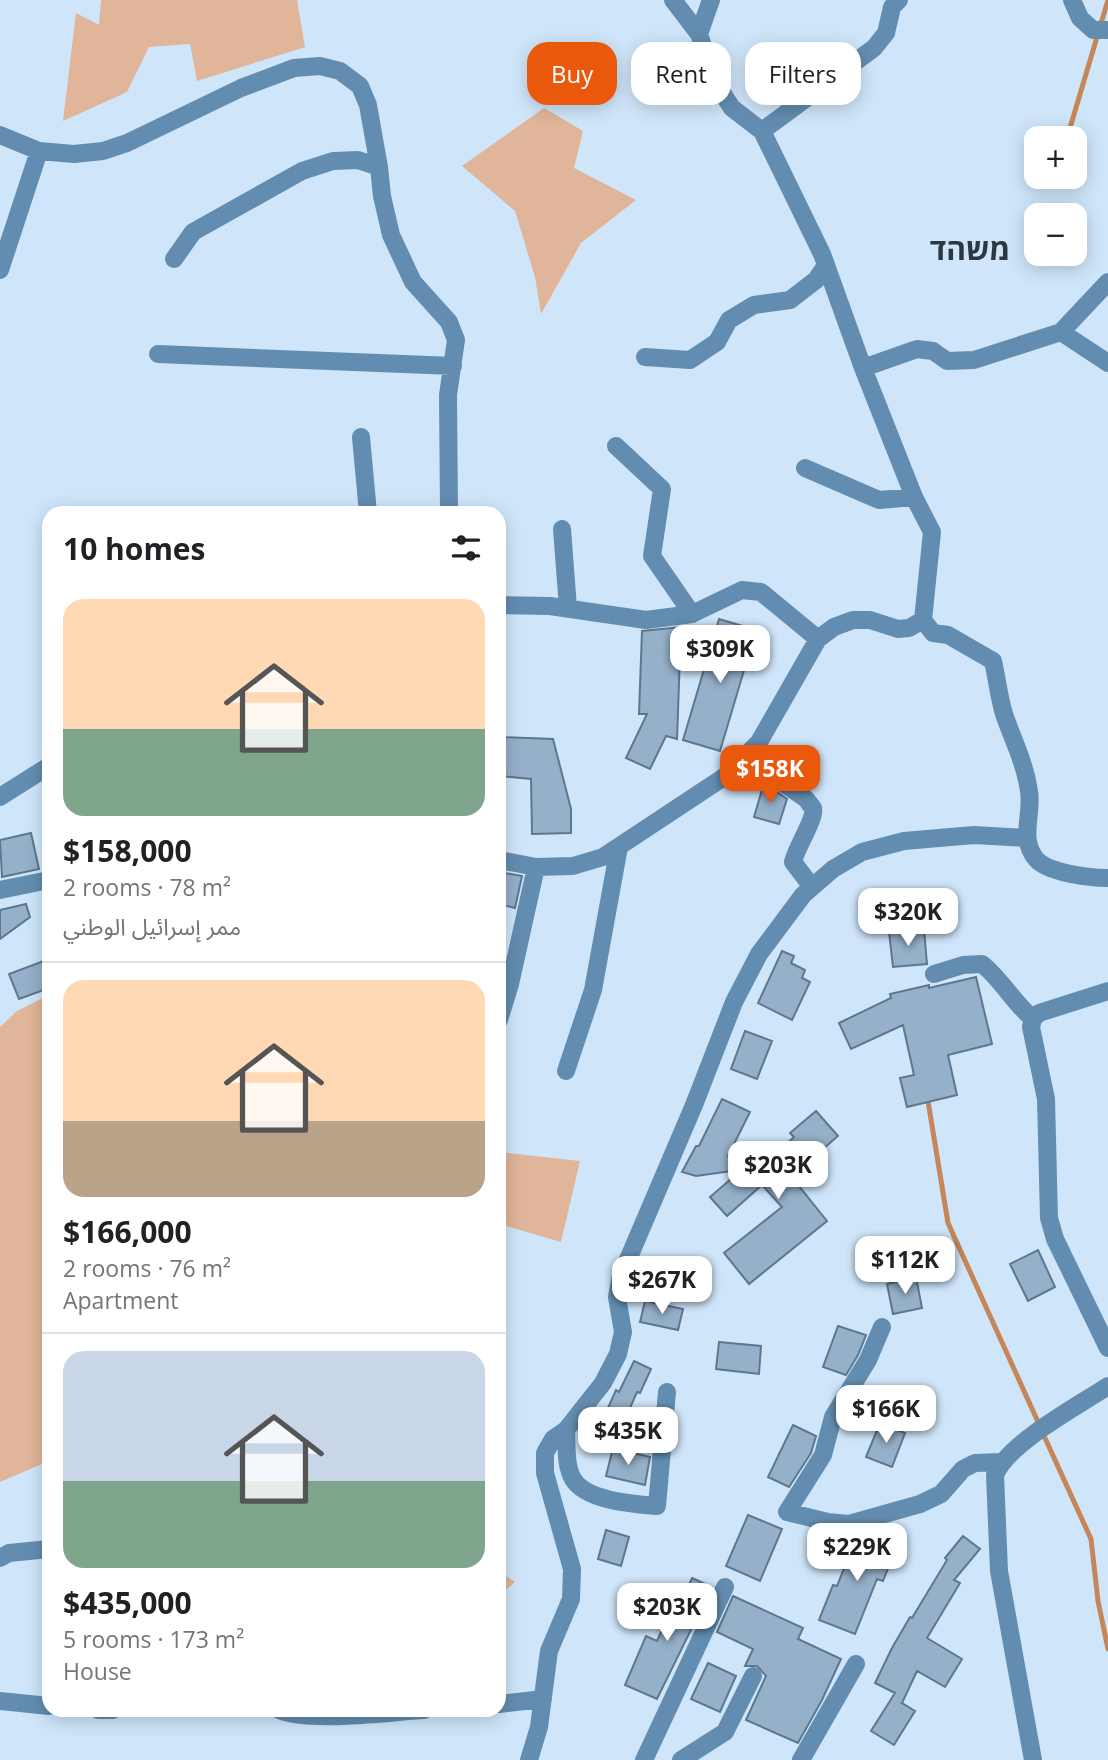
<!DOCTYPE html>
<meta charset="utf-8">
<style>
:root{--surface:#fff;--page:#f2f2f2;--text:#202124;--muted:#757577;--line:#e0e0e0;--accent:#ea580c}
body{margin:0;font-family:"Open Sans","Noto Sans Arabic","Noto Sans Hebrew",sans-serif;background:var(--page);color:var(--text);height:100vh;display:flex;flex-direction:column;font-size:26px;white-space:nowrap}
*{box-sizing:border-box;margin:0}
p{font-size:23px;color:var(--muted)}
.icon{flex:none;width:38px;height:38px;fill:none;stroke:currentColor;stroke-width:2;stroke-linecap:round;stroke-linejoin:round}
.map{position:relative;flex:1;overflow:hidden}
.drawer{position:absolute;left:42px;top:506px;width:464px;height:1211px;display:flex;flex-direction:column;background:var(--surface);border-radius:21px;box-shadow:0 4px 18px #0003}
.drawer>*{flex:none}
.banner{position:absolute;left:527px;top:42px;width:476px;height:63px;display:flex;gap:14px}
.fabs{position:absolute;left:1024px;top:126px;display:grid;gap:14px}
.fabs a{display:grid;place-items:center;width:63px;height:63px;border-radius:14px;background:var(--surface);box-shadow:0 4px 18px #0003;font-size:35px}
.price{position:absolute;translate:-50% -60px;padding:0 16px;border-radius:14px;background:#fff;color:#222;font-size:23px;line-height:46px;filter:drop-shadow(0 2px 4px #0008)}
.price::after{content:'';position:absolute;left:50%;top:42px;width:21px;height:16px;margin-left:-10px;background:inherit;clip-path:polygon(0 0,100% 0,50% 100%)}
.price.selected{background:var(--accent);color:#fff}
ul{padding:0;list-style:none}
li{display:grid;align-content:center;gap:14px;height:371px;padding:0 21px}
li+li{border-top:2px solid var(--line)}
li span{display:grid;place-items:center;height:217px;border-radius:21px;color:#555}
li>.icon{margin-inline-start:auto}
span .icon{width:126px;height:126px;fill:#fffc;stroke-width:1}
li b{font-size:30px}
h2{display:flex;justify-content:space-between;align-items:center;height:84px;padding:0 21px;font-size:30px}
.pill{padding:0 24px;border-radius:21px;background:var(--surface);box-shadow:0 4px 18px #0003;font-size:24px;line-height:63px}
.pill.selected{background:var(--accent);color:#fff}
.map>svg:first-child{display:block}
.green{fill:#e0b599}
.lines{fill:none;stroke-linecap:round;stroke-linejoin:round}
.stream{stroke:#c5865a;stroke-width:5}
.building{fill:#95b0c9;stroke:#5d778e;stroke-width:2}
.minor{stroke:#638db0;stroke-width:18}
.labels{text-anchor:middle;stroke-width:7;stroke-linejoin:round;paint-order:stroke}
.district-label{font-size:30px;font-weight:bold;fill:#2b3741;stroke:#cfe6fa}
</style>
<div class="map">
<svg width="1108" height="1760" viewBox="0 0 1108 1760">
<rect width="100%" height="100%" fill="#cfe6fa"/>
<path class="green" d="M101,0H297L305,47L197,81L190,44L149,47L127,92L63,121L76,13L99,25Z
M544,108L583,131L574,168L636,200L581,243L541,314L535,277L515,211L462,166Z
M49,995V1461L0,1482V1027L17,1011Z
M499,1152L580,1161L561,1242L499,1224Z
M499,1571L515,1582L499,1596Z"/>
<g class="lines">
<path class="stream" d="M1067,138L1108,0
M927,1095L948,1223L1038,1422
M1045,1438L1091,1539L1098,1601L1108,1649"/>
</g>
<path class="building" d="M719,619L756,630L720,751L683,740Z
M681,627L677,739L666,736L650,769L626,758L647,714H639L642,631Z
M499,737L553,739L571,809V833L532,834L531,779L499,776Z
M764,783L787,799L779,824L754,817Z
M31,833L39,869L2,877L0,840Z
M499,872L522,876L515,908L499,904Z
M26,904L30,917L0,939V910Z
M924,929L927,964L893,967L889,932Z
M782,951L794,956L791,963L805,970L802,978L810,982L792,1020L758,1003Z
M49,959V988L19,999L9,974Z
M976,977L992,1044L948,1055L957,1095L907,1107L900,1078L914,1075L903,1025L851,1049L839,1023L891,998L890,994L929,985V988Z
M745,1031L772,1041L757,1079L731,1069Z
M722,1099L750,1112L728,1156L733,1158L731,1161L739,1170L696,1176L682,1172L696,1146H699Z
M816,1111L838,1136L799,1170L802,1174L795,1181L827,1221L749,1284L724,1253L782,1207L762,1185L727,1216L710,1197L740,1171L748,1179L794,1137L790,1133Z
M1038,1250L1055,1287L1028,1301L1010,1264Z
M916,1277L922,1308L893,1314L887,1284Z
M645,1301L683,1309L678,1330L640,1322Z
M838,1326L866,1335L858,1355L846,1375L823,1367Z
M719,1342L761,1346L759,1374L716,1369Z
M634,1361L651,1369L640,1393L637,1392L627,1415L608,1408L616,1390L619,1392Z
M880,1423L905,1433L892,1467L866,1457Z
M793,1425L816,1436L811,1453L789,1487L768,1477Z
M613,1448L650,1457L645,1485L606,1476Z
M748,1515L782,1529L760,1581L726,1566Z
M606,1530L629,1537L621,1566L598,1559Z
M858,1533L896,1548L883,1581L877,1579L855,1634L819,1620L833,1585L837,1586Z
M963,1536L980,1549L954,1580L960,1583L927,1638L962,1659L945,1687L917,1671L902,1703L915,1711L894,1745L871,1731L895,1693L875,1683L892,1648L910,1617L912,1618L947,1560L945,1558Z
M692,1578L712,1587L657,1699L625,1685L646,1636L657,1641L672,1608L677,1611Z
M733,1596L803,1628L798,1639L841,1659L822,1700L798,1743L746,1720L766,1676L757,1666H745L753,1649L717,1632Z
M708,1663L736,1676L720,1712L691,1699Z"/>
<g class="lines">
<path class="minor" d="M673,0L699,34L715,82L732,108L762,131L822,254L863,368L914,497L932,532L923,620
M1072,0L1080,18L1093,30H1108
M699,34L711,0
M762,131L874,48L886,33L892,7L899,0
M0,135L39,151L74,154L103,151L127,143L241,88L294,68L320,66L340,71L360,86L368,105L379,167L382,196L391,235L413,282L449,322L456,340L448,395L449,513
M174,259L193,232L302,171L333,161L358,160L379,167
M0,270L39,151
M1061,332L1108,363
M158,354L453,366
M645,357L690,360L717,342L729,320L754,305L790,300L816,280L826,265
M863,368L917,349L933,351L947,361L974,360L1061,332L1108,282
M361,437L368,513
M616,446L662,489L652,556L692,614
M805,468L879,500L914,497
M562,529L568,608
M499,605L550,606L646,620L692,614L742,590L761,592L818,639
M923,620L933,633L948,635L993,661C997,679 999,697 1004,714C1013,740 1025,763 1029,791C1033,814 1019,839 1036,859C1048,873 1090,878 1108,878
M745,756L806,799C807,800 812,807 813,808C816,818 796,848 793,862L812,887
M0,797L49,766
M499,860L536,867L573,866L603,857L724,777L759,742L818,639L834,627L853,620H870L898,629L909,628L923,620
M0,890L49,880
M934,974L963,965L982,964C1002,980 1013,1002 1033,1019
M1108,991L1039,1013L1033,1019L1031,1027L1046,1099L1049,1218L1055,1239L1108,1348
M499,1020L510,984L536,867
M566,1071L593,990L619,847
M882,1327L868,1360L833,1417L823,1455L787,1512L828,1522L849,1524L920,1504L941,1494L963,1469L975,1463L1000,1462
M566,1430C567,1446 565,1465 573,1479C586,1501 634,1504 657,1506L667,1392
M0,1558L9,1553L49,1549
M0,1701L49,1706
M499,1704L543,1699
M98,1710H113
M279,1710C310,1723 388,1712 424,1710
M529,1760L539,1727L549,1651L571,1599L572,1569L545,1473V1453L553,1439L566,1430L603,1383L618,1354L623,1332L617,1297L621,1276L694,1105L734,1002L759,954L803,895L833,869L862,852L904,841L974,835L1027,838
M644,1760L725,1587
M681,1760L725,1732L753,1676
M801,1760L856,1664
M1033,1760L999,1571L995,1475C1008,1443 1078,1406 1108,1386"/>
</g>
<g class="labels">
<g class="district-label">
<text x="970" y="260">משהד</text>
</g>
</g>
</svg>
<div class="fabs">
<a>+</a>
<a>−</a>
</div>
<b class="price" style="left:720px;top:685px">$309K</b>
<b class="price selected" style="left:770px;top:805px">$158K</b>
<b class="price" style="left:908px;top:948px">$320K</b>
<b class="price" style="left:778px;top:1201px">$203K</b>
<b class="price" style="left:905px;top:1296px">$112K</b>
<b class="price" style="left:662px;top:1316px">$267K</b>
<b class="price" style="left:886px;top:1445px">$166K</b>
<b class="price" style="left:628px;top:1467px">$435K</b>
<b class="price" style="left:857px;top:1583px">$229K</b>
<b class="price" style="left:667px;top:1643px">$203K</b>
<div class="banner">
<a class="pill selected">Buy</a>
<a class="pill">Rent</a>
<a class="pill">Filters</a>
</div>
<section class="drawer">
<h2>10 homes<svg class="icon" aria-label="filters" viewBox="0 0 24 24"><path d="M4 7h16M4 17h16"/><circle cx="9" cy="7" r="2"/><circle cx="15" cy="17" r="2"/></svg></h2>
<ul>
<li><span style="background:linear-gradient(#ffd9b3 60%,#7fa58c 0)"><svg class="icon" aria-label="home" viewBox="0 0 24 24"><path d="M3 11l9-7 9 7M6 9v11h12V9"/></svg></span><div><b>$158,000</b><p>2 rooms · 78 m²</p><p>ممر إسرائيل الوطني</p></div></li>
<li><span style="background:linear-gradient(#ffd9b3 65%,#b9a48a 0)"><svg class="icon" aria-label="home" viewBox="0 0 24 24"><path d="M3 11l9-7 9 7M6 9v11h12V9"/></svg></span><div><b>$166,000</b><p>2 rooms · 76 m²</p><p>Apartment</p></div></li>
<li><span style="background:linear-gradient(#c9d6e8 60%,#7fa58c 0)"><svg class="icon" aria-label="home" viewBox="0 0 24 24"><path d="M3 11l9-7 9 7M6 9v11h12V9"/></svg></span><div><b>$435,000</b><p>5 rooms · 173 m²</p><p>House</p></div></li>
</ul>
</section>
</div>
